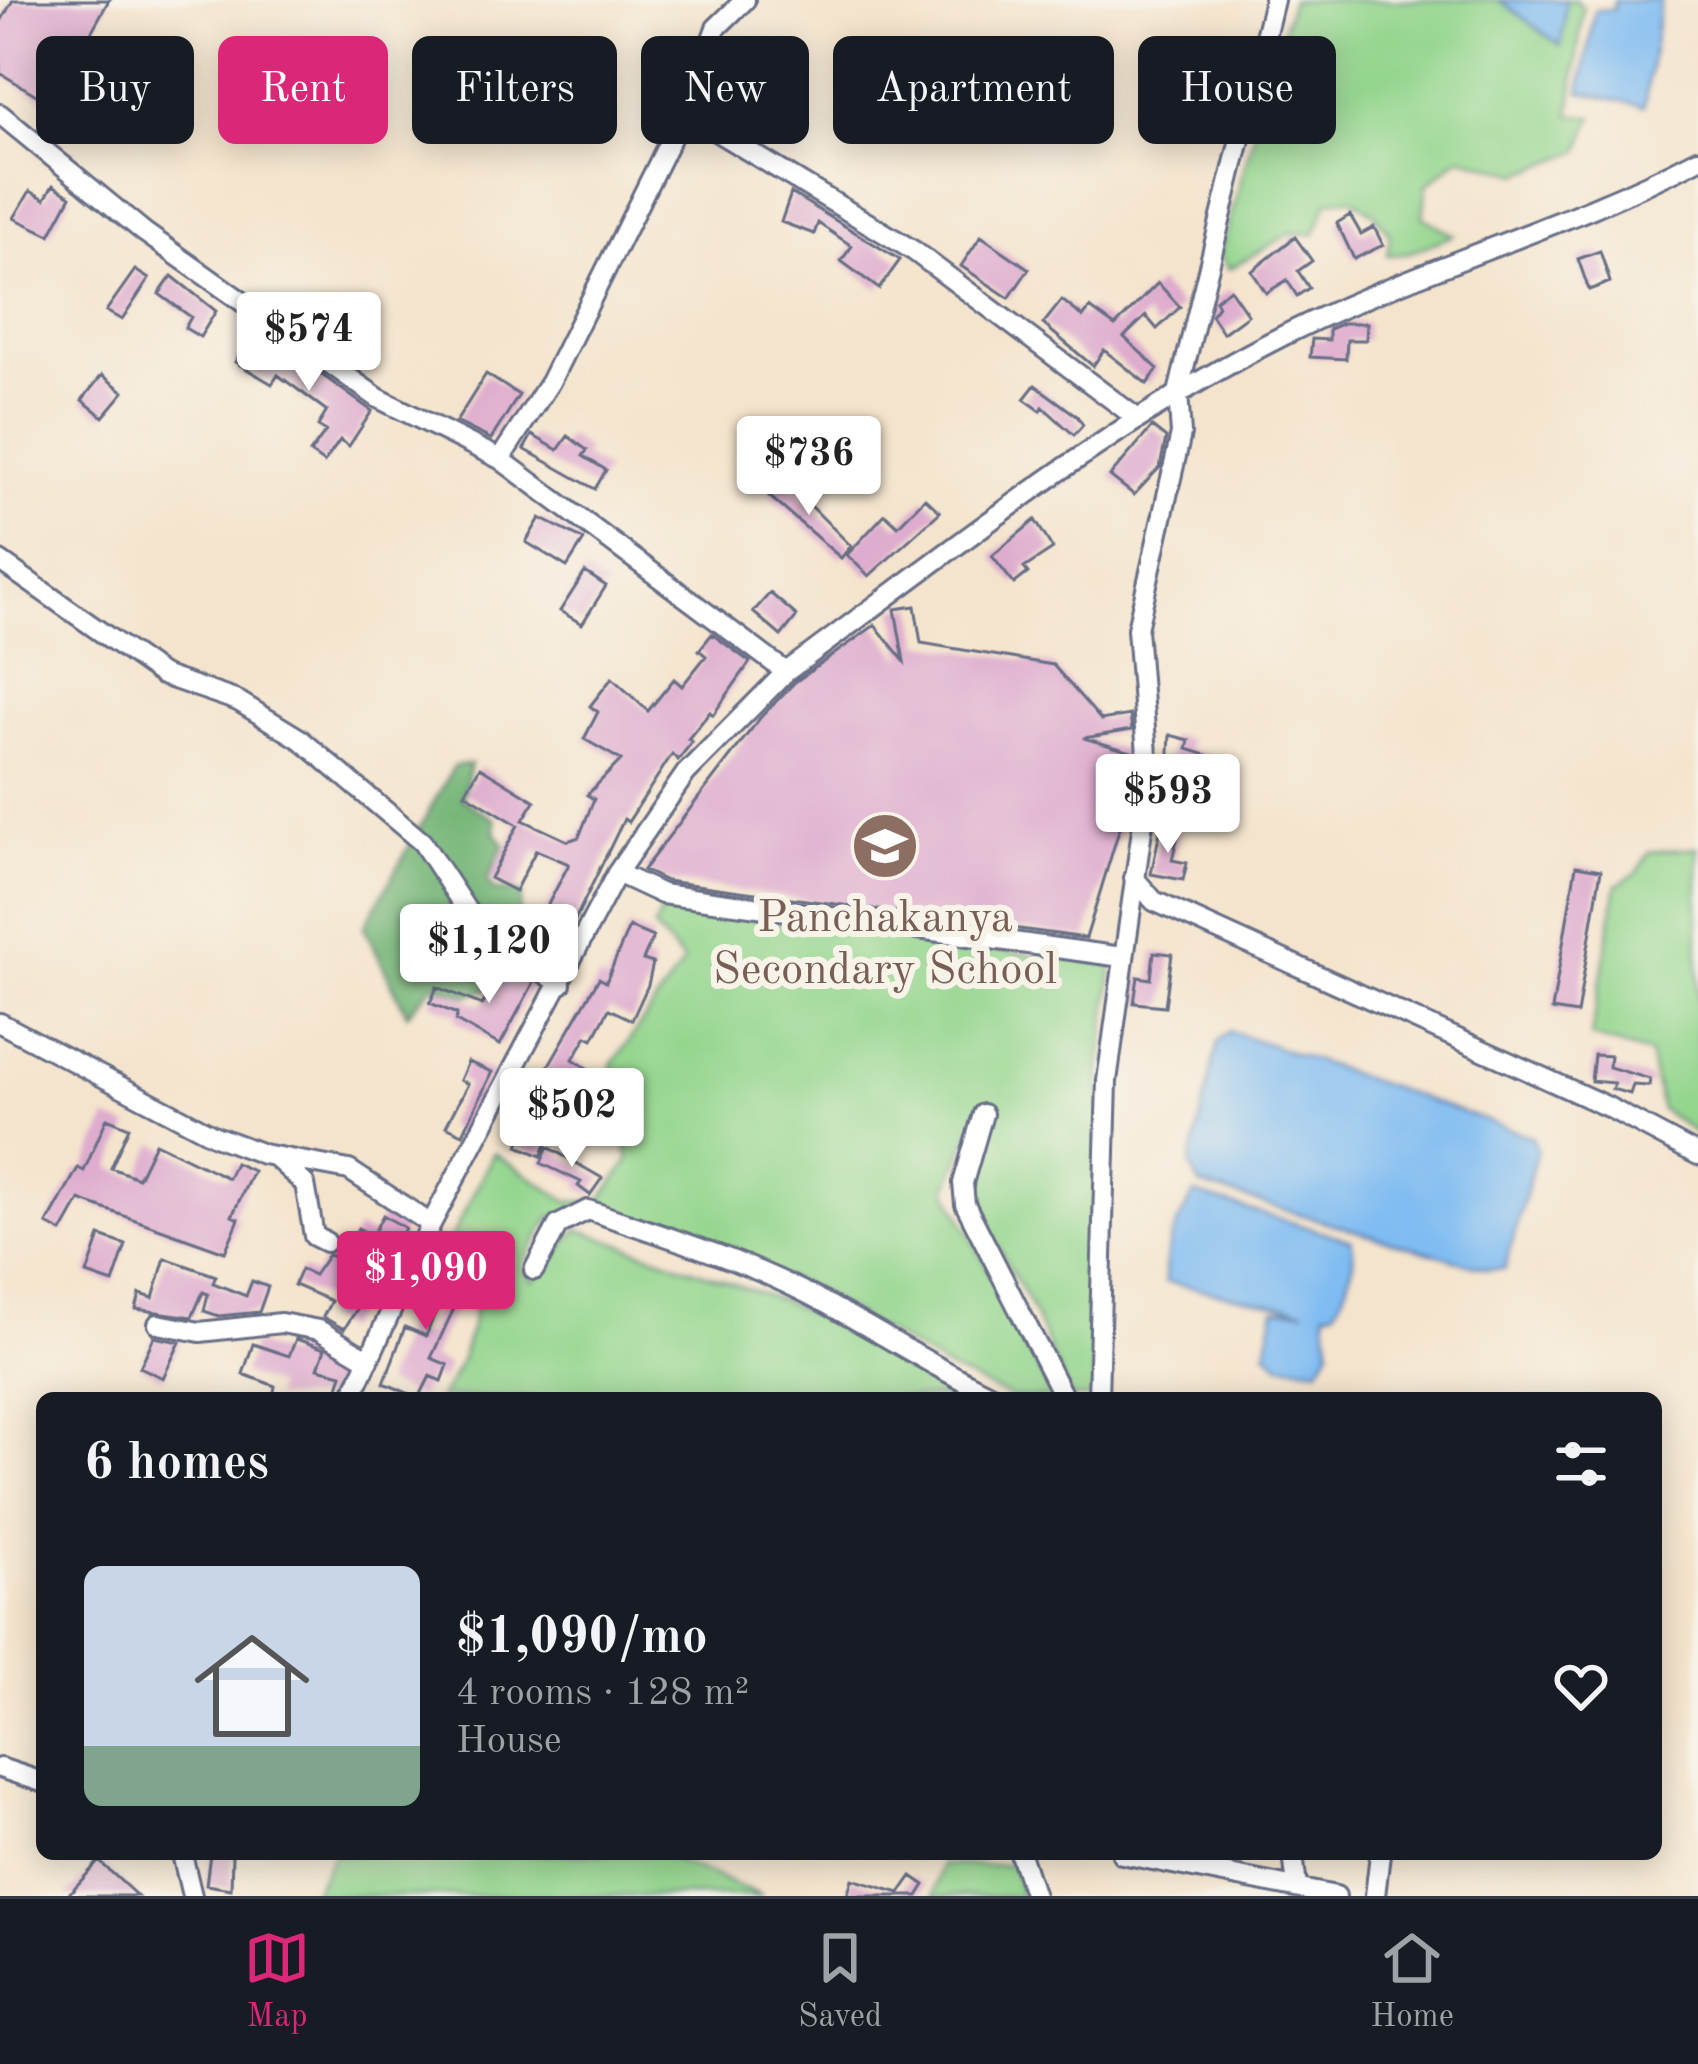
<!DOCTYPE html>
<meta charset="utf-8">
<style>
:root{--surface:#171b24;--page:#242831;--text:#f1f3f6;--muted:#9ea1a6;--line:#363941;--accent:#db2777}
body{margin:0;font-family:"Old Standard TT",serif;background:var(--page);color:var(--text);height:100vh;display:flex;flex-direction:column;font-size:45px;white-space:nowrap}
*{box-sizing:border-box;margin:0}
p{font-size:39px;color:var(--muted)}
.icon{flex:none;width:66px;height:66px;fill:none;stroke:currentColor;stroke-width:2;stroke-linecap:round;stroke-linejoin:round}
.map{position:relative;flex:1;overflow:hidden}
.panel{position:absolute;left:36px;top:1392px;width:1626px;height:468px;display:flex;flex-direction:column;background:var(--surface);border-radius:18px;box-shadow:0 6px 30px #0003}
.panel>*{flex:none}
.banner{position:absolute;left:36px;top:36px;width:1626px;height:108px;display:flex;gap:24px}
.price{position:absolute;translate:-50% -102px;padding:0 27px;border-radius:12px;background:#fff;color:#222;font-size:39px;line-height:78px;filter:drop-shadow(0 3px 6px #0008)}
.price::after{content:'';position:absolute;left:50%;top:72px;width:36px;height:27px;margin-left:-18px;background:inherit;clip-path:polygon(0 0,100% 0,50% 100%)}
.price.on{background:var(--accent);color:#fff}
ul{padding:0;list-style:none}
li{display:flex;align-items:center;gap:36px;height:300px;padding:0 48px}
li+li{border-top:3px solid var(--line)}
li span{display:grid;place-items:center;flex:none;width:336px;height:240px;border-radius:18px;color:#555}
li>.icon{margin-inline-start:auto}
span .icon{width:144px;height:144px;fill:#fffc;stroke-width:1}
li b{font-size:51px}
h2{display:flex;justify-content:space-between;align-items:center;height:144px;padding:0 48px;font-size:51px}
.tag{padding:0 42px;border-radius:18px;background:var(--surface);box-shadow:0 6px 30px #0003;font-size:42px;line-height:108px}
.tag.on{background:var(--accent);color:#fff}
.menu{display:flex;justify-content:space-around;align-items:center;height:168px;border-top:3px solid var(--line);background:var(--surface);font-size:33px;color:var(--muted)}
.menu a{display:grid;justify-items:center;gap:6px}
.menu .on{color:var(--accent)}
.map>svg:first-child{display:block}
.green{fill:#93d58d;stroke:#578276;stroke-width:3}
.forest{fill:#76b678;stroke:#48726b;stroke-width:3}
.water{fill:#7fbcf2;stroke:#4d76a8;stroke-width:3}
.building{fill:#deacce}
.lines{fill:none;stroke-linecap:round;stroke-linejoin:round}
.minor-casing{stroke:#676e85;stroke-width:24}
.minor{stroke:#fff;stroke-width:18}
.labels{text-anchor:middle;stroke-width:12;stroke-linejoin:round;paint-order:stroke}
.education-label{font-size:45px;fill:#785e54;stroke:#f7f3e8}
</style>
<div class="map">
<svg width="1698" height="1896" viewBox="0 0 1698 1896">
<rect width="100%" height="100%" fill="#f7f3e8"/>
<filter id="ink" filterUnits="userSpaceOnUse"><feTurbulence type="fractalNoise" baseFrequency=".00833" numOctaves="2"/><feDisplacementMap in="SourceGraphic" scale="24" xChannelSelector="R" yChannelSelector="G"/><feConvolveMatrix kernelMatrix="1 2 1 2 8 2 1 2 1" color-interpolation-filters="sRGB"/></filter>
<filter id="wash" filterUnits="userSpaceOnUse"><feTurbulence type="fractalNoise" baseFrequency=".004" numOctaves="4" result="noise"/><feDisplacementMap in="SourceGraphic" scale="48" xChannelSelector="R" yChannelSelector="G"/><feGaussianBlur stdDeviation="2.7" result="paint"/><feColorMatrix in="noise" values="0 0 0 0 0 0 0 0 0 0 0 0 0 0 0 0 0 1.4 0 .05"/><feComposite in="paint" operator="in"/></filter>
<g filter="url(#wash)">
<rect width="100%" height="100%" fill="#f4e4cd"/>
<path class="green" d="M1291,0H1499L1560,46L1566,0H1576L1583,8L1570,115L1593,117L1580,151L1520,174L1460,157L1427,185L1423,217L1454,235L1406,254L1387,255L1390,235L1374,213L1351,198L1328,201L1315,234L1291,233L1229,269L1220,255Z
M1698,847V1135L1661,1109L1649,1054L1591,1037L1617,885L1638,872L1649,852Z
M663,907L1113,965L1100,1070L1093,1398H1071L1030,1305L970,1196L992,1113L982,1103L947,1189L1053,1398H1012L947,1369L809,1286L595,1206L551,1217L521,1267L533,1281L578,1229L783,1301L974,1398H439C466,1364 477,1312 477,1270L447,1246L494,1153L569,1202L600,1201L629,1161L612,1065L684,962L654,928Z
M333,1854H661L762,1896H311Z
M941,1865H1012L1021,1896H934Z"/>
<path class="forest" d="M470,764L462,799L496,820L495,832L504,845L487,880L494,890L522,893L517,932L491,962V988L467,996L434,984L407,1014L364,927L454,766Z"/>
<path class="water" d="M1499,0H1566L1561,46L1502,2Z
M1614,0H1661L1644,106L1580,92L1595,10L1614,9Z
M1230,1031L1532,1137L1537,1150L1505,1269H1486L1200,1185L1190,1165L1218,1041Z
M1195,1194L1351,1240C1358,1260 1347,1291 1335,1310L1325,1312L1330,1349L1319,1368L1280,1364L1266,1351L1275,1309L1305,1310L1165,1282C1164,1247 1176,1222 1195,1194Z"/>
<g id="blocks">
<path class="building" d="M13,0H109L59,90L83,102L74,118L0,73V23Z
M53,185L71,196L50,235L14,218L30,191L45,199Z
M791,193L900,260L879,289L841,261L852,246L818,223L814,234L781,222Z
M1350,215L1361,234L1374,227L1383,245L1354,259L1337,223Z
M981,236L1029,269L1009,298L961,266Z
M1295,237L1312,261L1298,271L1309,288L1297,296L1287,280L1266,293L1252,271Z
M1600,251L1610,282L1589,290L1578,259Z
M135,270L149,279L122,320L106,311Z
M172,276L216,311L200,337L185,328L191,317L159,294Z
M1158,283L1180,307L1157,329L1146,316L1124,337L1158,369L1147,384L1104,350L1093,366L1043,324L1062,300L1083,317L1090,308L1115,326Z
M1230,289L1248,315L1223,333L1211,315L1218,306L1215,300Z
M1343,323H1367L1366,340H1347L1346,359L1310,357L1312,339L1329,340V329Z
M252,336L311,367L372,411L349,446L340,440L324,463L310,453L326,431L318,426L327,411L278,375L272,384L235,362Z
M486,374L519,395L491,439L456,422Z
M102,375L124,392L103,417L82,400Z
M1035,385L1077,416L1083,425L1074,435L1043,407L1041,411L1024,399Z
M1152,427L1166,438L1160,467L1134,495L1110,476Z
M532,435L558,450L568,436L587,450L583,456L606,470L595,489L524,449Z
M784,479L851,546L841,558L769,496Z
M925,498L940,512L869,576L847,555L885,514L898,526Z
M540,518L584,540L567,567L526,542Z
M1035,520L1053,549L1024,568L1028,573L1014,584L992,556Z
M585,572L606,586L582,624L560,611Z
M770,593L797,616L781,636L753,612Z
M915,606L921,643L1053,665L1101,720L1130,715L1132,730L1084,738L1131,752L1135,778L1086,938L666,881L643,870L760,718L795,682L875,625L904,661L895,609Z
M712,634L750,662L713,715L710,712L688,739L692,742L678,760L672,754L628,822L624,819L554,963L527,945L569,864L536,850L515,891L490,878L518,825L465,793L480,767L535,801L523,820L568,841L579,837L594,799L587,795L621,760L584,739L598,712L590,706L612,678L648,711L674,679L682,686L706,656L699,650Z
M1170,735L1189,740L1187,749L1222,760L1215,783L1168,769Z
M1161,827L1179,831L1172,860L1187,863L1183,880L1151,874Z
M1576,866L1601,870L1577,1014L1552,1010Z
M629,927L653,937L643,960L653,963L648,985L632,1020L609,1009L593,1039L587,1036L573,1059L605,1080L594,1097L561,1078L553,1091L543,1086L546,1070L599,978L606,982Z
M1154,952L1172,954L1165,1006L1134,1003L1138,977L1151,979Z
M508,965L534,982L500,1045L456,1021L457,1014L430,1003L437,987L482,1005Z
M1594,1055L1610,1056L1609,1067L1650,1079L1649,1086L1633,1085L1630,1094L1612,1089L1614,1083L1591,1081Z
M468,1062L492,1072L463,1134L446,1126L468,1084L460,1080Z
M537,1092L564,1104L541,1156L518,1146L524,1130L520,1128Z
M107,1118L129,1127L111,1168L138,1178L155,1143L228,1178L235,1163L253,1171L232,1216L239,1219L225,1252L80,1200L62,1232L47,1224L78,1168L84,1171Z
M548,1147L602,1178L590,1195L578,1186L581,1182L541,1163Z
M383,1215L405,1228L394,1248L401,1252L383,1285L375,1281L344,1329L323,1317L331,1301L294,1285L301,1269L314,1275L328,1255L341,1259L358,1228L372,1236Z
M100,1236L126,1245L113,1283L87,1274Z
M440,1253L462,1262L452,1287L462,1291L431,1358L448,1365L442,1381L430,1376L419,1398L384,1383L405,1327L426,1336L437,1308L419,1302Z
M165,1258L216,1276L213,1283L246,1296L252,1281L268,1287L259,1312L219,1316L204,1311L208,1294L203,1292L192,1317L136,1309L140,1294L153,1298Z
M154,1337L180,1342L163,1378L140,1367Z
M296,1339L325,1349L318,1368L342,1374L335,1398H273L275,1386L243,1374L253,1344L289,1356Z
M210,1854H232L231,1889L206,1885Z
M99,1861L137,1896H67Z
M912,1876L925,1885L918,1896H847L852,1879L900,1893Z"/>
</g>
</g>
<g filter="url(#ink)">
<use href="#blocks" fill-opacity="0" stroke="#676e85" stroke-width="3"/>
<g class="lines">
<g class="minor-casing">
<path id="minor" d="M745,0L716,28L684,112L914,251L1134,416
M684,112L550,382L500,459L786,672
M0,114L144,232L378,398L500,459
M0,561L162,675L238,701L300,739L422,842L479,929L561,984
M617,873L662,894L1122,957
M1134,878L1154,901L1608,1107L1698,1155
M0,1023L215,1136L263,1154L349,1170L431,1224
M983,1114L963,1183L965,1204L1064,1398
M274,1156L305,1184L314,1236L326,1242
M534,1270L558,1225L588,1210C661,1235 735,1257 804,1292C870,1325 931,1367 998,1398
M158,1324L200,1332L281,1323L319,1330L369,1360
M351,1398L431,1224L617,873L686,773L786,672C942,558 1093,435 1265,345C1405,271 1559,232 1698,159
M1098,1398L1107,1081L1149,779L1137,629L1181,434L1178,393L1274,0
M0,1768L42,1782
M182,1854L192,1896
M1020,1854L1034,1896
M1122,1854L1336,1896
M1293,1854L1297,1887
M1375,1896L1380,1854"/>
</g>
<use href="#minor" class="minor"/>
</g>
</g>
<defs>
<g id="school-disc" transform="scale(3.45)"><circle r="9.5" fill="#8d6e63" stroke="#f7f3e8"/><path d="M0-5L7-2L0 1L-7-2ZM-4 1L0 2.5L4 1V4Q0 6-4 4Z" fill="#fff"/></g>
</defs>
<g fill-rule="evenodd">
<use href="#school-disc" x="885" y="846"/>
</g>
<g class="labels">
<g class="education-label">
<text x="885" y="931">Panchakanya<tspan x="885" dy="52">Secondary School</tspan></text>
</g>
</g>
</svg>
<b class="price" style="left:309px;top:394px">$574</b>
<b class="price" style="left:809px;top:518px">$736</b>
<b class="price" style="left:1168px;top:856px">$593</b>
<b class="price" style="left:489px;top:1006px">$1,120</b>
<b class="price" style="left:572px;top:1170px">$502</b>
<b class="price on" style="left:426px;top:1333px">$1,090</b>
<div class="banner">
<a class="tag">Buy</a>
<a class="tag on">Rent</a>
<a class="tag">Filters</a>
<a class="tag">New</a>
<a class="tag">Apartment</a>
<a class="tag">House</a>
</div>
<section class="panel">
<h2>6 homes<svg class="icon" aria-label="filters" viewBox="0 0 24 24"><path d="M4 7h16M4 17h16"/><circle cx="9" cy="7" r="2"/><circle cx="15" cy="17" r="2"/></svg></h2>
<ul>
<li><span style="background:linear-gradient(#c9d6e8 75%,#7fa58c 0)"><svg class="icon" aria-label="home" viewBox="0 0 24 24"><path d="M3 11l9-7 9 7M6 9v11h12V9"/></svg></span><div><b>$1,090/mo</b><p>4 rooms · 128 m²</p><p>House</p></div><svg class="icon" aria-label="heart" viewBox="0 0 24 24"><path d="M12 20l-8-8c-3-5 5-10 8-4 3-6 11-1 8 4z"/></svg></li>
</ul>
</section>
</div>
<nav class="menu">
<a class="on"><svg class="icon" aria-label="map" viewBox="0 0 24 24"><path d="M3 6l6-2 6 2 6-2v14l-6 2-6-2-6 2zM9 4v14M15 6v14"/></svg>Map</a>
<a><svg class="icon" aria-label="saved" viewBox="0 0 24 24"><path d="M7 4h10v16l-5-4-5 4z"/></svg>Saved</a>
<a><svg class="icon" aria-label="home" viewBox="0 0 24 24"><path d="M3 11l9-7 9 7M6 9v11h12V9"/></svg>Home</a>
</nav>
